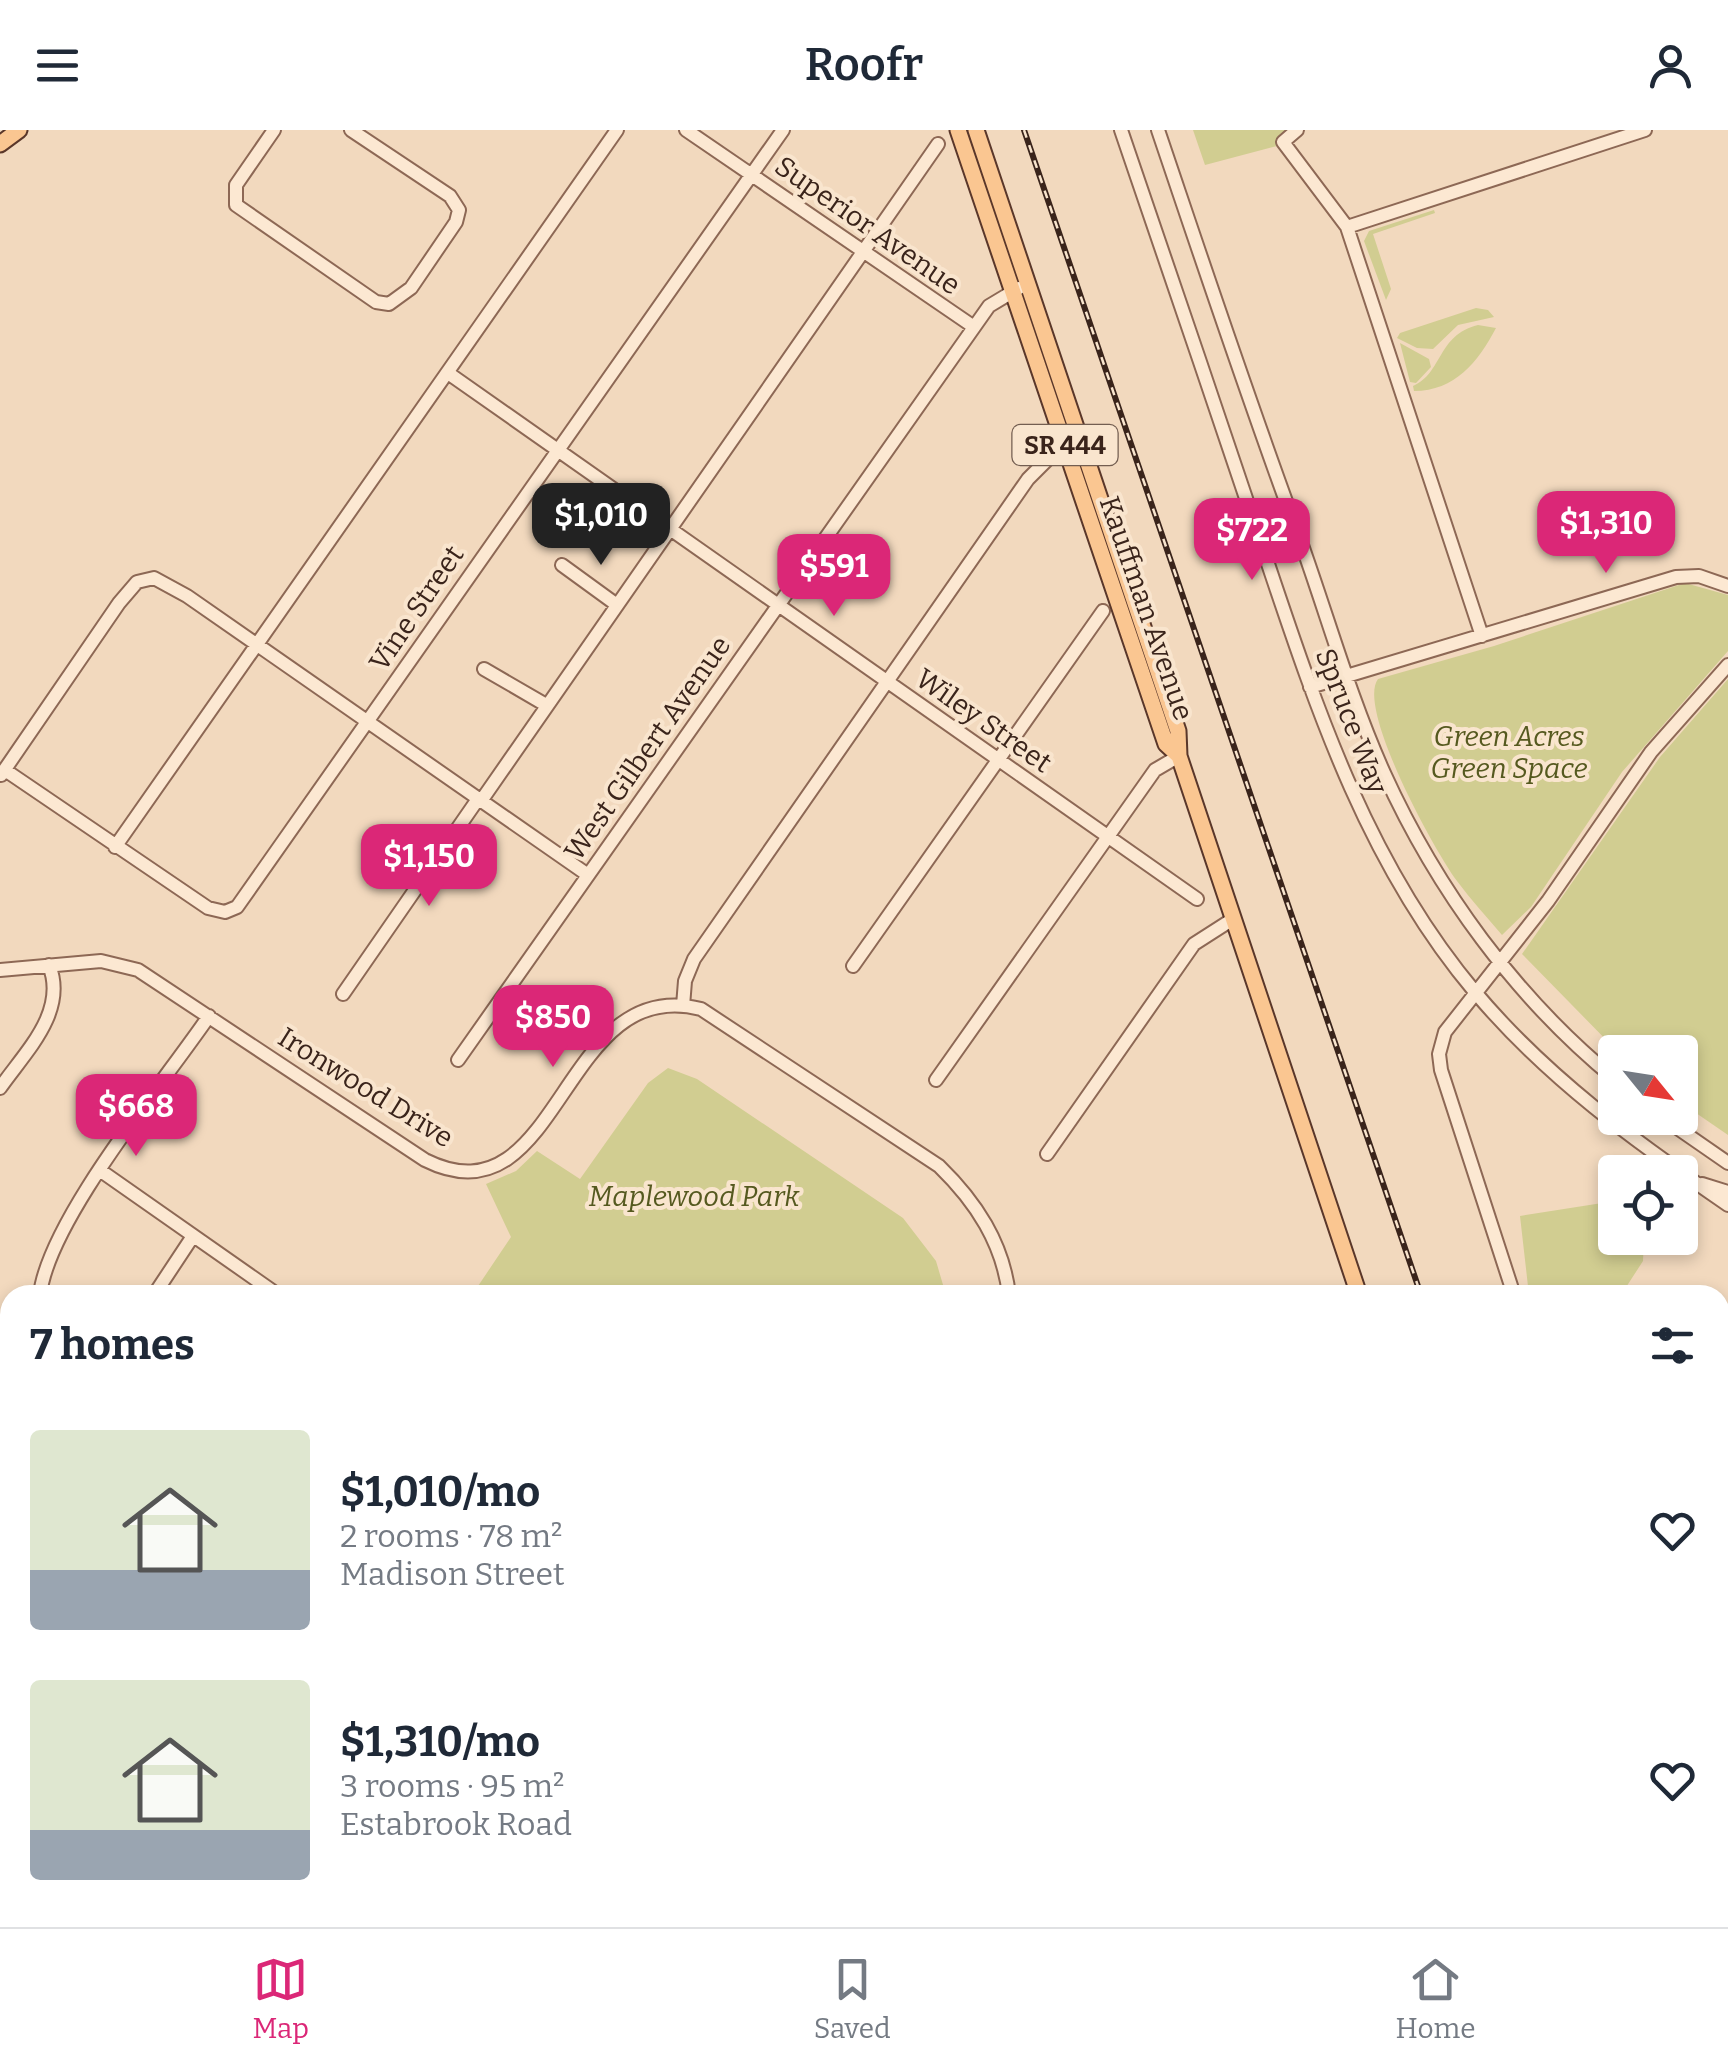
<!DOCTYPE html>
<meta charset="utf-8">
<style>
:root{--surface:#fff;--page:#f2f2f3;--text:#1f2937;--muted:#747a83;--line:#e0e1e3;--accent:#db2777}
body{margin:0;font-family:Bitter,serif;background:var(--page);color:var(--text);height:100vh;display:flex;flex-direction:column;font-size:38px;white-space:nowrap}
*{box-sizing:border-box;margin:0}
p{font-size:32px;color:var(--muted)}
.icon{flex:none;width:55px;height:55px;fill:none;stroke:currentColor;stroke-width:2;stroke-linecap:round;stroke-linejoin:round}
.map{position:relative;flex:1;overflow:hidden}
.sheet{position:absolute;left:0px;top:1155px;width:1730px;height:642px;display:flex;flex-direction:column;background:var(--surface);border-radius:30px 30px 0 0;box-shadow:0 5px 15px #0003}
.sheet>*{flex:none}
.needle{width:65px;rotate:120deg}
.fabs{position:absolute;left:1598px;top:905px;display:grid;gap:20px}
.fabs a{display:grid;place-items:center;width:100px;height:100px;border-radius:10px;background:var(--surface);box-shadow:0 5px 15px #0003;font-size:50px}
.price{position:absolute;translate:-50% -85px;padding:0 22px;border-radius:20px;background:var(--accent);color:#fff;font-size:32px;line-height:65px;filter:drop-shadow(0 2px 5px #0008)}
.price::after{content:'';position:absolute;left:50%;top:60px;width:30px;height:22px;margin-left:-15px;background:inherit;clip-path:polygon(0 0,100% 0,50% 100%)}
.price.on{background:#222;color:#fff}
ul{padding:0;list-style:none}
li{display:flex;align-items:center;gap:30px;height:250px;padding:0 30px}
li span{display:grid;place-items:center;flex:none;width:280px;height:200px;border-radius:10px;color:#555}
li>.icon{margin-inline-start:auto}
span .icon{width:120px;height:120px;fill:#fffc;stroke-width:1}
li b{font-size:42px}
h2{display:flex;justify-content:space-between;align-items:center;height:120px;padding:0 30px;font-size:42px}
header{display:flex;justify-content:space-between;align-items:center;height:130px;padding:0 30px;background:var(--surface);font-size:45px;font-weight:600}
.dock{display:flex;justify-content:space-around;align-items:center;height:140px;border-top:2px solid var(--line);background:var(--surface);font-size:28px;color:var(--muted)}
.dock a{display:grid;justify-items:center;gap:5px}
.dock .on{color:var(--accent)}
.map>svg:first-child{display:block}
.green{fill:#d1cd91}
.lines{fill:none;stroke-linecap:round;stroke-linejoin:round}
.minor-casing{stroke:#8d6855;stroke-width:16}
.major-casing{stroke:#5a372a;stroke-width:19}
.minor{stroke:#fce8d2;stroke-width:12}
.major{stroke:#fac691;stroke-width:15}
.rail-casing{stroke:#3a241b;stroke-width:6}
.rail{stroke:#f9e5ce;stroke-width:2.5;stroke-dasharray:8;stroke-linecap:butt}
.labels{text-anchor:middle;stroke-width:8;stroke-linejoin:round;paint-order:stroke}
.shield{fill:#f9e5ce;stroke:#735e51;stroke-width:2.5}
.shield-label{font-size:25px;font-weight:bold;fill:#3a241b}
.street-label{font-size:28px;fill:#3a241b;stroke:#f9e5ce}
.park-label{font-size:28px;font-style:italic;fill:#55591f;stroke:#f9e5ce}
</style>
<header><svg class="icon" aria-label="menu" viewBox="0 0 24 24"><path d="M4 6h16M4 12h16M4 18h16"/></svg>Roofr<svg class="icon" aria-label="person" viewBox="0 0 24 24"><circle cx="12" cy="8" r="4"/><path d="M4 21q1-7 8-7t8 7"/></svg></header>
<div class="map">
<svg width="1728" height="1797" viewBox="0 0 1728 1797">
<rect width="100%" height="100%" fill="#f2d9be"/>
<path class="green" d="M1193,0H1289L1277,16L1205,35Z
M1434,80L1435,83L1373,104L1391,159L1386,170L1364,111L1369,101Z
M1476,178L1488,180L1494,187L1458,195L1433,219L1417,218L1397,208L1400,203Z
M1478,195L1496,198C1478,232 1455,261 1414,261L1413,256C1443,243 1437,205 1478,195Z
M1400,213L1429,229L1431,237L1416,253L1410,252Z
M1685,453L1728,465V521L1622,642L1531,777L1502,805C1487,787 1471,770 1457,751C1435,722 1356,578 1378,549L1494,516Z
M1728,549V1005L1680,972V922H1618L1522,824L1660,627Z
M668,938L697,949L903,1088L936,1131L946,1165H472L511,1107L486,1054L516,1041L537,1021L580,1049L648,953Z
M1615,1071V1108H1644L1643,1131L1621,1165H1529L1520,1086Z"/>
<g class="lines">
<g class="minor-casing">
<path id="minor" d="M274,0L236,55V75L376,172L389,174L411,158L456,92L459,80L450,66L351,0
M686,0L974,197
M1121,0C1167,134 1212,267 1257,401C1312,564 1362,728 1475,862C1547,948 1636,1012 1728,1075
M1158,0C1205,139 1251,278 1302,415C1329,491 1351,570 1384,643C1437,760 1516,868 1615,949
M1297,0L1283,12L1347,97L1482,506
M1347,97L1645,0
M448,243L1197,769
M562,435L617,475
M484,539L546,575
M1310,557L1676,447L1699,446L1728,456
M5,640L208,778L225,782L237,777L783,0
M1,645L119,473L137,452L154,448L187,466L588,745
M481,671L938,14
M115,717L617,0
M853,836L1103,481
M0,840L101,831L138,840L425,1030C561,1098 560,842 701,879L939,1036C976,1072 1003,1113 1009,1165
M343,864L478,669
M683,876L685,851L694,829L1028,349L1048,329L1070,316
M458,930L989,176L1019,158
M936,950L1155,640L1179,626
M0,958C25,922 68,882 49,835
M1663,988L1728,1033
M1047,1024L1194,814L1233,789
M101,1041L278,1165
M1702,1054L1728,1062
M40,1165C48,1091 164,952 209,886
M154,1165L193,1106
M1514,1165L1441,940L1439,924L1445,902L1548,771L1651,622L1728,535
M0,1217H10
M0,1414L10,1421
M0,1604L10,1611
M0,1630L10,1616
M1720,1633L1728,1618
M1720,1769L1728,1786
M408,1788L421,1797
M605,1788L619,1797
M854,1788L884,1797
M1173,1788L1187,1797
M363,1797L369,1788
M1067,1797L1069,1788"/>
</g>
<g class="major-casing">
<path id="major" d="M958,0L1166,614L1179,626
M976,0L1178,601L1179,626L1359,1165
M0,14L19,0
M1570,1788L1573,1797
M0,1795L2,1797"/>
</g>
<use href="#minor" class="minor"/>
<use href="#major" class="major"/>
<g class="rail-casing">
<path id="rail" d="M1024,0L1421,1165
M1633,1788L1636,1797"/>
</g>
<use href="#rail" class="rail"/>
</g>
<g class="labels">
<rect class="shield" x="1012.5" y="295" width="105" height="40" rx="8"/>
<g class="shield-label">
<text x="1065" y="324">SR 444</text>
</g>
<g class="street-label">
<text transform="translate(868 95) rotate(35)" y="10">Superior Avenue</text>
<text transform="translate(416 478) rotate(-56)" y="10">Vine Street</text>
<text transform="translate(1147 478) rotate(71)" y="10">Kauffman Avenue</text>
<text transform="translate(984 590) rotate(35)" y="10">Wiley Street</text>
<text transform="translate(1352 591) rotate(69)" y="10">Spruce Way</text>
<text transform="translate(647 618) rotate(-55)" y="10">West Gilbert Avenue</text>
<text transform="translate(366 957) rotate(32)" y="10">Ironwood Drive</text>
</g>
<g class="park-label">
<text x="1509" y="616">Green Acres<tspan x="1509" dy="32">Green Space</tspan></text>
<text x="694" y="1076">Maplewood Park</text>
</g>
</g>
</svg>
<div class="fabs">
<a><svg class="needle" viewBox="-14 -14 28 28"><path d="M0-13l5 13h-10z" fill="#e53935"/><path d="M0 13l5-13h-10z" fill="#747a83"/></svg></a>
<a><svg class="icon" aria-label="locate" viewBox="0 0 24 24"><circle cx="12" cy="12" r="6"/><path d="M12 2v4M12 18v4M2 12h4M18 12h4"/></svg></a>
</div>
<b class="price on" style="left:601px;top:438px">$1,010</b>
<b class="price" style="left:1606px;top:446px">$1,310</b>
<b class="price" style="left:1252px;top:453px">$722</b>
<b class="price" style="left:834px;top:489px">$591</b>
<b class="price" style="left:429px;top:779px">$1,150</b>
<b class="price" style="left:553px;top:940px">$850</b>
<b class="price" style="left:136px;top:1029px">$668</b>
<section class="sheet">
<h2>7 homes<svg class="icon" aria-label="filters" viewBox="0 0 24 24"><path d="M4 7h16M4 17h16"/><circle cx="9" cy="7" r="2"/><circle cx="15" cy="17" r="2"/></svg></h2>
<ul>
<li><span style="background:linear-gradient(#dfe7d0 70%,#9aa5b1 0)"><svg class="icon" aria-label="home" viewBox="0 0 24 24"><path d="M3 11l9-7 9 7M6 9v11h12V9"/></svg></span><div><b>$1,010/mo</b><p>2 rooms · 78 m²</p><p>Madison Street</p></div><svg class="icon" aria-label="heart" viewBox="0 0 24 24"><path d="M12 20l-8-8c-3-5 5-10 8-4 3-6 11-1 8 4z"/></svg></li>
<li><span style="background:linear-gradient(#dfe7d0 75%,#9aa5b1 0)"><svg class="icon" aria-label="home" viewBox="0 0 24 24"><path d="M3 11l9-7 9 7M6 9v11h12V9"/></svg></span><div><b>$1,310/mo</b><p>3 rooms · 95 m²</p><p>Estabrook Road</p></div><svg class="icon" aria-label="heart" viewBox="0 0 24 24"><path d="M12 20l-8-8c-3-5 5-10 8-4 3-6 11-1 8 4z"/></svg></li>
</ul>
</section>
</div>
<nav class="dock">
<a class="on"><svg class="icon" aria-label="map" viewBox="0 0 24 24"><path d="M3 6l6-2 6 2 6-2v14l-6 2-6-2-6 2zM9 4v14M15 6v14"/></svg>Map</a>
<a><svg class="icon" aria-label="saved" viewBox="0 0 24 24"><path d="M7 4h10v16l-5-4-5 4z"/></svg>Saved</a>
<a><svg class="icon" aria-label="home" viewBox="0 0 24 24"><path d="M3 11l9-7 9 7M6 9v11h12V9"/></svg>Home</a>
</nav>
